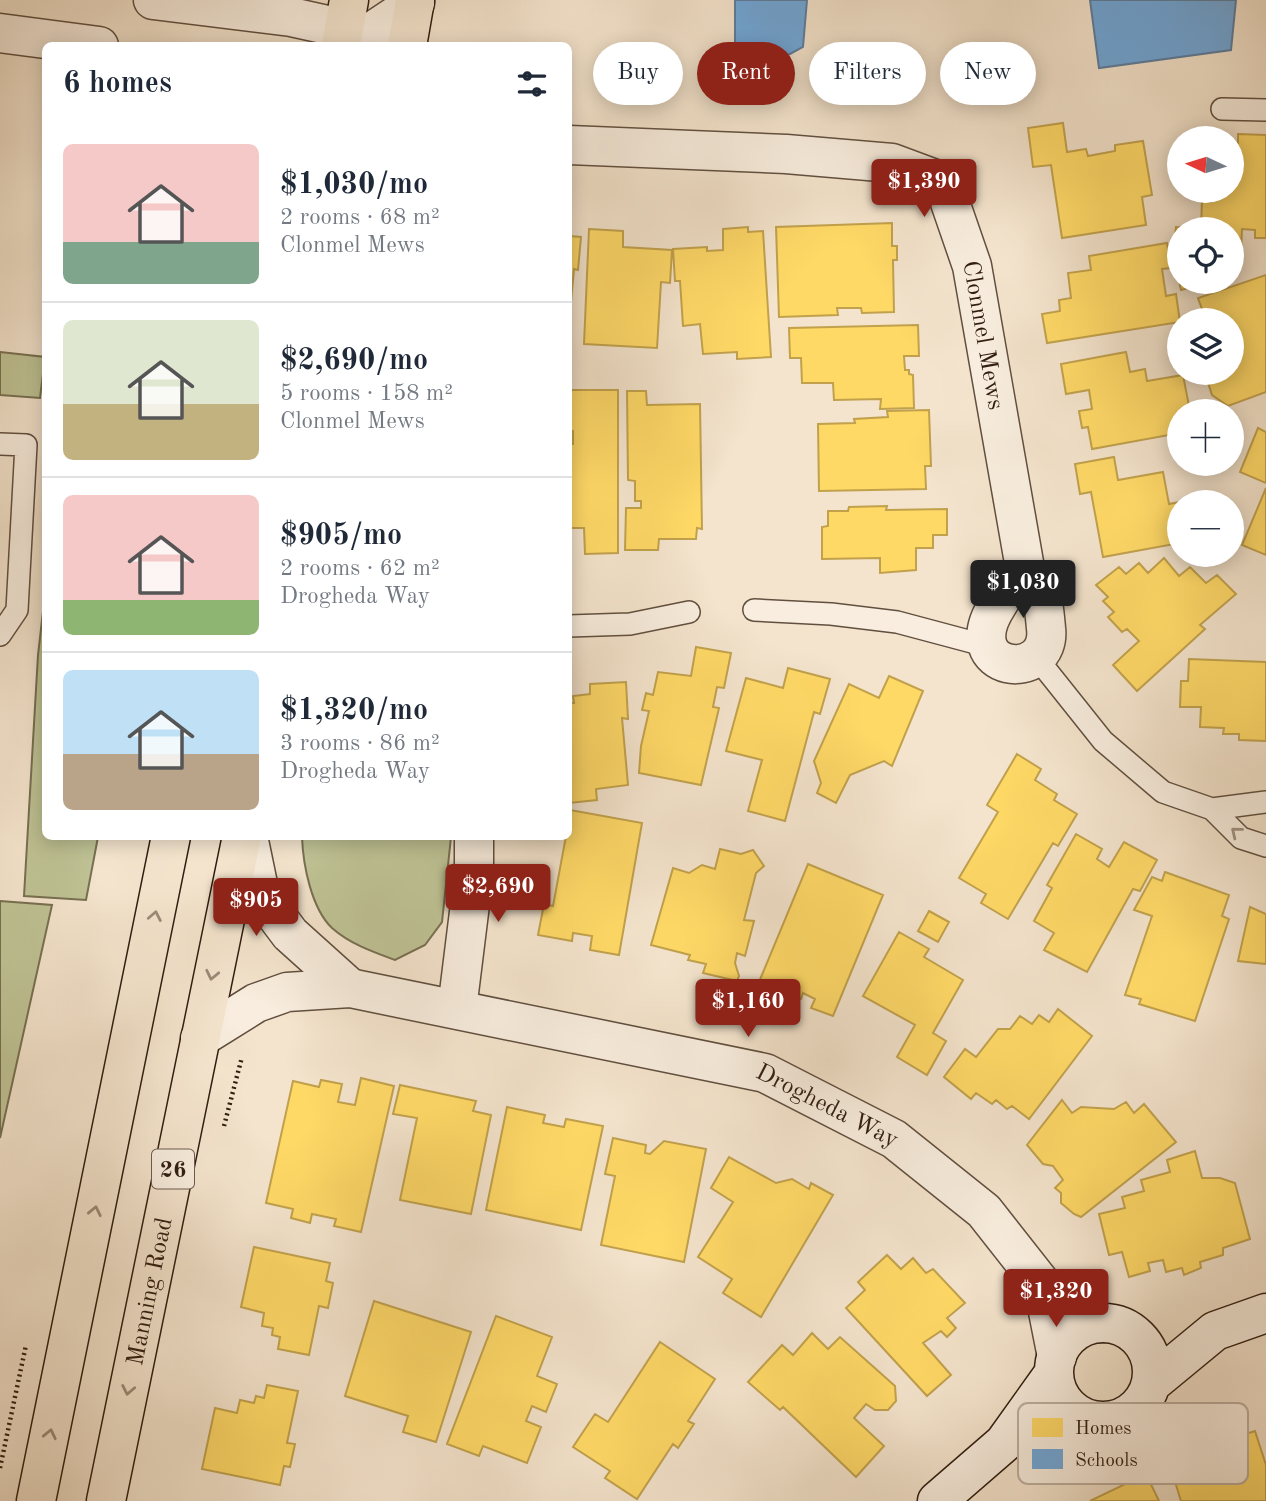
<!DOCTYPE html>
<meta charset="utf-8">
<style>
:root{--surface:#fff;--page:#f2f2f3;--text:#1f2937;--muted:#747a83;--line:#e0e1e3;--accent:#8f2418}
body{margin:0;font-family:"Old Standard TT",serif;background:var(--page);color:var(--text);height:100vh;display:flex;flex-direction:column;font-size:26px;white-space:nowrap}
*{box-sizing:border-box;margin:0}
p{font-size:23px;color:var(--muted)}
.icon{flex:none;width:38px;height:38px;fill:none;stroke:currentColor;stroke-width:2;stroke-linecap:round;stroke-linejoin:round}
.map{position:relative;flex:1;overflow:hidden}
.drawer{position:absolute;left:42px;top:42px;width:530px;height:798px;display:flex;flex-direction:column;background:var(--surface);border-radius:10px;box-shadow:0 4px 18px #0003}
.drawer>*{flex:none}
.hud{position:absolute;left:593px;top:42px;width:567px;height:63px;display:flex;gap:14px}
.needle{width:46px;rotate:274deg}
.buttons{position:absolute;left:1167px;top:126px;display:grid;gap:14px}
.buttons a{display:grid;place-items:center;width:77px;height:77px;border-radius:50%;background:var(--surface);box-shadow:0 4px 18px #0003;font-size:35px}
.price{position:absolute;translate:-50% -60px;padding:0 16px;border-radius:7px;background:var(--accent);color:#fff;font-size:23px;line-height:46px;filter:drop-shadow(0 2px 4px #0008)}
.price::after{content:'';position:absolute;left:50%;top:42px;width:21px;height:16px;margin-left:-10px;background:inherit;clip-path:polygon(0 0,100% 0,50% 100%)}
.price.on{background:#222;color:#fff}
ul{padding:0;list-style:none}
li{display:flex;align-items:center;gap:21px;height:175px;padding:0 21px}
li+li{border-top:2px solid var(--line)}
li span{display:grid;place-items:center;flex:none;width:196px;height:140px;border-radius:10px;color:#555}
li>.icon{margin-inline-start:auto}
span .icon{width:84px;height:84px;fill:#fffc;stroke-width:1}
li b{font-size:30px}
h2{display:flex;justify-content:space-between;align-items:center;height:84px;padding:0 21px;font-size:30px}
.chip{padding:0 24px;border-radius:32px;background:var(--surface);box-shadow:0 4px 18px #0003;font-size:24px;line-height:63px}
.chip.on{background:var(--accent);color:#fff}
.map>svg:first-child{display:block}
.green{fill:#bfc395;stroke:#787052;stroke-width:2}
.homes{fill:#ffd966;stroke:#c1a14c;stroke-width:2}
.schools{fill:#6fa8dc;stroke:#5c7e9f;stroke-width:2}
.lines{fill:none;stroke-linecap:round;stroke-linejoin:round}
.lane-casing{stroke:#614f3f;stroke-width:24}
.street-casing{stroke:#614f3f;stroke-width:41}
.secondary-casing{stroke:#301d10;stroke-width:41}
.primary-casing{stroke:#301d10;stroke-width:41}
.path{stroke:#301d10;stroke-width:4.5;stroke-dasharray:2 3.5;stroke-linecap:butt}
.lane{stroke:#f8edde;stroke-width:21}
.street{stroke:#f8edde;stroke-width:38}
.secondary{stroke:#f8edde;stroke-width:38}
.primary{stroke:#f4e4cd;stroke-width:38}
.oneway{stroke:#9e8f81}
.oneway2{stroke:#9c8a78}
.labels{text-anchor:middle;stroke-width:7;stroke-linejoin:round;paint-order:stroke}
.shield{fill:#f8edde;stroke:#6c5b4e;stroke-width:2}
.shield-label{font-size:23px;font-weight:bold;fill:#301d10}
.street-label{font-size:24px;fill:#301d10;stroke:#f8edde}
.key{fill:#f8edde;stroke:#bcafa0;stroke-width:2}
.key-label{font-size:19px;fill:#301d10}
</style>
<div class="map">
<svg width="1266" height="1501" viewBox="0 0 1266 1501">
<rect width="100%" height="100%" fill="#f4e4cd"/>
<filter id="stains"><feTurbulence type="fractalNoise" baseFrequency=".00286" numOctaves="4"/><feColorMatrix values="0 0 0 0 .2 0 0 0 0 .09 0 0 0 0 .02 0 0 0 .5 -.17"/></filter>
<radialGradient id="worn" r=".72"><stop offset=".6" stop-color="#630" stop-opacity="0"/><stop offset="1" stop-color="#630" stop-opacity=".3"/></radialGradient>
<path class="green" d="M0,352L45,357L40,398L0,395Z
M45,594L46,836L98,837L86,900L24,896L38,655Z
M302,837H451L442,922L425,945L395,960C373,952 350,944 332,928C311,908 303,864 302,837Z
M0,901L52,905L0,1138Z"/>
<path class="homes" d="M1063,123L1067,152L1086,149L1088,156L1115,151V145L1143,141L1152,195L1142,197L1146,225L1062,238L1051,165L1033,167L1028,128Z
M1238,134L1266,135V238H1255V230L1242,229L1240,270L1232,273V229H1180V282H1196V286L1181,290L1173,254L1176,227L1201,229L1202,200L1211,202L1212,191H1232V143H1238Z
M892,223V246H897V260H893L894,312L862,313L861,308H837L838,315L779,317L776,227Z
M748,227V232L763,231L771,357L737,359V352L703,354L700,324L683,326L680,281H675L673,249L707,247V251L723,250V229Z
M589,229L623,231V247L672,250L670,283L661,282L657,348L584,344Z
M569,236L581,237L578,270L574,269L569,323Z
M1167,243L1171,268L1162,269L1166,296L1176,294L1180,322L1047,343L1042,314L1060,311L1059,300L1071,298L1068,273L1091,270L1089,256Z
M1266,275V392L1228,406L1212,395L1205,373H1232V320H1206L1198,298Z
M918,325L919,356H904L905,370H909V374L913,375L914,408L880,409L881,399L834,400L833,383H802L801,358H790L789,328Z
M1126,352L1130,372L1145,369L1147,381L1183,375L1190,411H1180V433L1092,449L1088,427L1082,428L1079,411L1092,409L1089,390L1066,394L1061,364Z
M569,390H618V553L585,554L584,528H569V444H573V431H569Z
M627,391H646L647,405L700,404L702,529L697,528L696,539H659L658,550H625L626,508H641V501H635V481L628,480Z
M929,410L931,466H925L926,489L819,491L818,424L855,423L854,419L888,417L887,411Z
M1258,428L1266,432V483L1240,472Z
M1114,457L1118,480L1163,472L1169,504L1179,502L1180,543L1103,557L1091,492L1080,494L1075,464Z
M1266,488V555L1242,545Z
M887,506L886,510L947,509V535H933V548H916V570L880,573V558L822,559V527L828,526V511H848L849,507Z
M1164,558L1179,576L1190,567L1206,583L1217,575L1236,594L1200,625L1205,629L1137,691L1113,665L1139,641L1127,629L1122,632L1108,617L1114,612L1103,601L1108,597L1096,585L1119,567L1126,574L1139,563L1148,573Z
M696,647L731,653L724,688L717,687L713,707L719,708L701,785L639,773L641,746L649,711L642,710L646,693L653,695L658,672L691,676Z
M1189,659L1266,662V741L1239,740V734H1223L1224,728L1200,727L1201,707H1180L1181,681H1188Z
M788,668L830,679L820,714L814,712L785,821L748,811L762,760L726,751L746,678L783,688Z
M889,676L923,691L892,766L884,761L850,775L836,803L817,793L821,783L814,761L849,684L879,698Z
M626,682L628,719L622,718L628,785L596,789L597,800L569,803V703H574L573,696L590,694V684Z
M1017,754L1041,769L1035,780L1057,794L1054,800L1077,814L1058,846L1053,843L1008,919L981,903L986,894L959,878L998,812L987,805Z
M570,810L642,823L619,955L590,950L592,936L573,933L572,941L538,935L544,904L553,906L566,836H569Z
M1076,834L1102,849L1097,859L1109,867L1124,842L1157,860L1140,891L1133,889L1087,972L1044,950L1054,933L1034,921L1052,888L1047,885Z
M720,849L741,854L753,850L764,866L756,873L744,920L754,921L745,956L737,953L735,963L739,976L737,981L703,973L706,964L688,960L690,955L651,945L673,868L689,873L702,865L715,869Z
M808,864L883,895L833,1016L811,1008L815,999L803,993L801,999L759,982Z
M1165,872L1229,895L1222,916L1229,919L1195,1021L1139,1004L1141,999L1125,995L1152,916L1134,910L1152,877L1162,881Z
M1250,907L1266,914V964L1238,961Z
M929,911L949,922L938,942L918,931Z
M899,932L929,949L924,957L963,980L933,1033L946,1041L927,1075L897,1057L915,1025L863,996Z
M1058,1009L1092,1036L1029,1119L1012,1106L1007,1109L996,1100L992,1104L976,1093L971,1099L944,1077L965,1049L976,1057L998,1029H1010L1020,1016L1032,1024L1039,1015L1049,1022Z
M361,1078L394,1086L361,1232L334,1226L336,1219L312,1214L310,1223L291,1218L293,1209L266,1203L293,1081L319,1087L321,1080L342,1084L338,1102L355,1105Z
M400,1085L476,1101L473,1111L491,1115L471,1214L400,1200L417,1118L393,1114Z
M1062,1100L1072,1113L1081,1107L1114,1109L1126,1102L1134,1113L1144,1104L1176,1142L1081,1217L1074,1214L1061,1203V1193L1055,1188L1063,1180L1053,1166L1043,1164L1027,1145Z
M507,1107L545,1115L543,1123L564,1127L566,1119L603,1126L581,1230L486,1210Z
M613,1138L646,1145L645,1153L650,1154L664,1141L706,1149L684,1262L601,1245L615,1176L605,1174Z
M1195,1151L1202,1178H1220L1235,1183L1250,1239L1223,1248V1255L1200,1262L1201,1268L1184,1275L1182,1268L1166,1272L1163,1260L1148,1263L1150,1271L1129,1277L1122,1252L1109,1255L1099,1214L1125,1208L1122,1197L1144,1191L1141,1180L1170,1172L1167,1160Z
M729,1157L776,1183L792,1179L809,1189L811,1183L833,1195L761,1317L723,1293L732,1279L698,1257L733,1202L711,1188Z
M254,1247L330,1263L326,1281L333,1283L328,1308L319,1306L309,1355L278,1349L280,1337L272,1335L273,1328L262,1326L264,1313L241,1307Z
M887,1255L901,1269L913,1258L926,1273L933,1269L965,1303L947,1318L956,1328L947,1337L941,1331L923,1343L951,1375L927,1396L846,1308L865,1290L858,1282Z
M374,1301L471,1332L436,1442L403,1432L408,1416L345,1396Z
M496,1316L552,1337L537,1376L557,1384L546,1412L532,1406L526,1421L541,1427L527,1463L483,1446L479,1456L447,1444Z
M812,1333L828,1349L840,1337L895,1386L896,1401L888,1410H875L866,1404L854,1418L884,1446L856,1477L783,1407L780,1410L748,1382L782,1345L793,1355Z
M660,1342L715,1379L688,1421L694,1424L678,1448L673,1444L637,1499L605,1478L610,1471L573,1447L595,1414L608,1422Z
M267,1385L298,1391L287,1443L295,1444L290,1467L284,1466L280,1485L202,1469L215,1408L237,1413L240,1400L254,1403L256,1396L264,1398Z
M1255,1431L1266,1465V1501H1181L1168,1459Z
M1146,1474L1159,1501H1090Z"/>
<path class="schools" d="M735,0H807L803,47L790,54L777,56L764,54L735,45Z
M1090,0H1236L1231,50L1099,68Z"/>
<g class="lines">
<g class="lane-casing">
<path id="lane" d="M1222,109L1266,110
M0,444L26,445L17,610L0,635
M754,610L831,614L897,622L987,646
M569,626L630,624L689,612
M1036,657L1103,741L1163,792L1212,809L1241,838L1266,846
M1212,809L1266,802"/>
</g>
<g class="street-casing">
<g id="street">
<path d="M153,0L291,17L332,26L359,46"/>
<path d="M0,33L99,46"/>
<path d="M350,46L415,3"/>
<path id="s1" d="M569,145L786,154L892,163L943,182L972,266L1026,574C1030,578 1036,581 1038,585C1043,593 1045,618 1046,628C1053,684 953,674 998,604C1006,591 1011,580 1026,574"/>
<path d="M248,836L260,894L290,934L350,988"/>
<path d="M457,1009L474,872V836"/>
<path id="s2" d="M200,1038L256,1003L287,992L350,988L765,1073L894,1139L984,1211L1043,1286L1102,1323"/>
<path d="M1043,1286L1057,1357"/>
</g>
</g>
<g class="secondary-casing">
<path id="secondary" d="M1054 1372a49 49 0 1 1 98 0a49 49 0 1 1-98 0Z
M1152,1383L1215,1331L1266,1313
M937,1501L1004,1443L1054,1373"/>
</g>
<g class="primary-casing">
<g id="primary">
<path d="M341,46L349,0"/>
<path d="M407,46L415,0"/>
<path d="M36,1501L171,836"/>
<path id="s3" d="M106,1501L242,836"/>
</g>
</g>
<path class="path" d="M224,1126L242,1057
M0,1468L26,1345"/>
<use href="#lane" class="lane"/>
<use href="#street" class="street"/>
<use href="#secondary" class="secondary"/>
<use href="#primary" class="primary"/>
</g>
<defs><path id="oneway-chevron" d="M-2-3.5L2.5 0L-2 3.5" fill="none" stroke-width="1.6" stroke-linecap="round" stroke-linejoin="round" transform="scale(1.75)"/></defs>
<use class="oneway" href="#oneway-chevron" transform="translate(1236 832) rotate(-141)"/>
<g class="oneway2">
<use href="#oneway-chevron" transform="translate(155 916) rotate(-79)"/>
<use href="#oneway-chevron" transform="translate(212 975) rotate(102)"/>
<use href="#oneway-chevron" transform="translate(95 1211) rotate(-78)"/>
<use href="#oneway-chevron" transform="translate(128 1390) rotate(101)"/>
<use href="#oneway-chevron" transform="translate(50 1434) rotate(-78)"/>
</g>
<g class="labels">
<rect class="shield" x="152" y="1149.5" width="42" height="39" rx="5"/>
<g class="shield-label">
<text x="173" y="1177">26</text>
</g>
<g class="street-label">
<text dy="8" stroke="none"><textPath href="#s1" startOffset="537">Clonmel Mews</textPath></text>
<text dy="8" stroke="none"><textPath href="#s2" startOffset="656">Drogheda Way</textPath></text>
<text dy="8" stroke="none"><textPath href="#s3" startOffset="214">Manning Road</textPath></text>
</g>
</g>
<rect x="1018" y="1403" width="230" height="81" rx="10" class="key"/>
<rect x="1032" y="1418" width="31" height="19" fill="#ffd966"/>
<rect x="1032" y="1449" width="31" height="20" fill="#6fa8dc"/>
<g class="key-label">
<text x="1075" y="1434">Homes</text>
<text x="1075" y="1466">Schools</text>
</g>
<rect width="100%" height="100%" filter="url(#stains)"/>
<rect width="100%" height="100%" fill="url(#worn)"/>
</svg>
<div class="buttons">
<a><svg class="needle" viewBox="-14 -14 28 28"><path d="M0-13l5 13h-10z" fill="#e53935"/><path d="M0 13l5-13h-10z" fill="#747a83"/></svg></a>
<a><svg class="icon" aria-label="locate" viewBox="0 0 24 24"><circle cx="12" cy="12" r="6"/><path d="M12 2v4M12 18v4M2 12h4M18 12h4"/></svg></a>
<a><svg class="icon" aria-label="layers" viewBox="0 0 24 24"><path d="M12 4l9 5-9 5-9-5zM3 14l9 5 9-5"/></svg></a>
<a>+</a>
<a>−</a>
</div>
<b class="price" style="left:924px;top:219px">$1,390</b>
<b class="price on" style="left:1023px;top:620px">$1,030</b>
<b class="price" style="left:498px;top:924px">$2,690</b>
<b class="price" style="left:256px;top:938px">$905</b>
<b class="price" style="left:748px;top:1039px">$1,160</b>
<b class="price" style="left:1056px;top:1329px">$1,320</b>
<div class="hud">
<a class="chip">Buy</a>
<a class="chip on">Rent</a>
<a class="chip">Filters</a>
<a class="chip">New</a>
</div>
<section class="drawer">
<h2>6 homes<svg class="icon" aria-label="filters" viewBox="0 0 24 24"><path d="M4 7h16M4 17h16"/><circle cx="9" cy="7" r="2"/><circle cx="15" cy="17" r="2"/></svg></h2>
<ul>
<li><span style="background:linear-gradient(#f6c9c9 70%,#7fa58c 0)"><svg class="icon" aria-label="home" viewBox="0 0 24 24"><path d="M3 11l9-7 9 7M6 9v11h12V9"/></svg></span><div><b>$1,030/mo</b><p>2 rooms · 68 m²</p><p>Clonmel Mews</p></div></li>
<li><span style="background:linear-gradient(#dfe7d0 60%,#c2b280 0)"><svg class="icon" aria-label="home" viewBox="0 0 24 24"><path d="M3 11l9-7 9 7M6 9v11h12V9"/></svg></span><div><b>$2,690/mo</b><p>5 rooms · 158 m²</p><p>Clonmel Mews</p></div></li>
<li><span style="background:linear-gradient(#f6c9c9 75%,#8fb573 0)"><svg class="icon" aria-label="home" viewBox="0 0 24 24"><path d="M3 11l9-7 9 7M6 9v11h12V9"/></svg></span><div><b>$905/mo</b><p>2 rooms · 62 m²</p><p>Drogheda Way</p></div></li>
<li><span style="background:linear-gradient(#bfe0f5 60%,#b9a48a 0)"><svg class="icon" aria-label="home" viewBox="0 0 24 24"><path d="M3 11l9-7 9 7M6 9v11h12V9"/></svg></span><div><b>$1,320/mo</b><p>3 rooms · 86 m²</p><p>Drogheda Way</p></div></li>
</ul>
</section>
</div>
